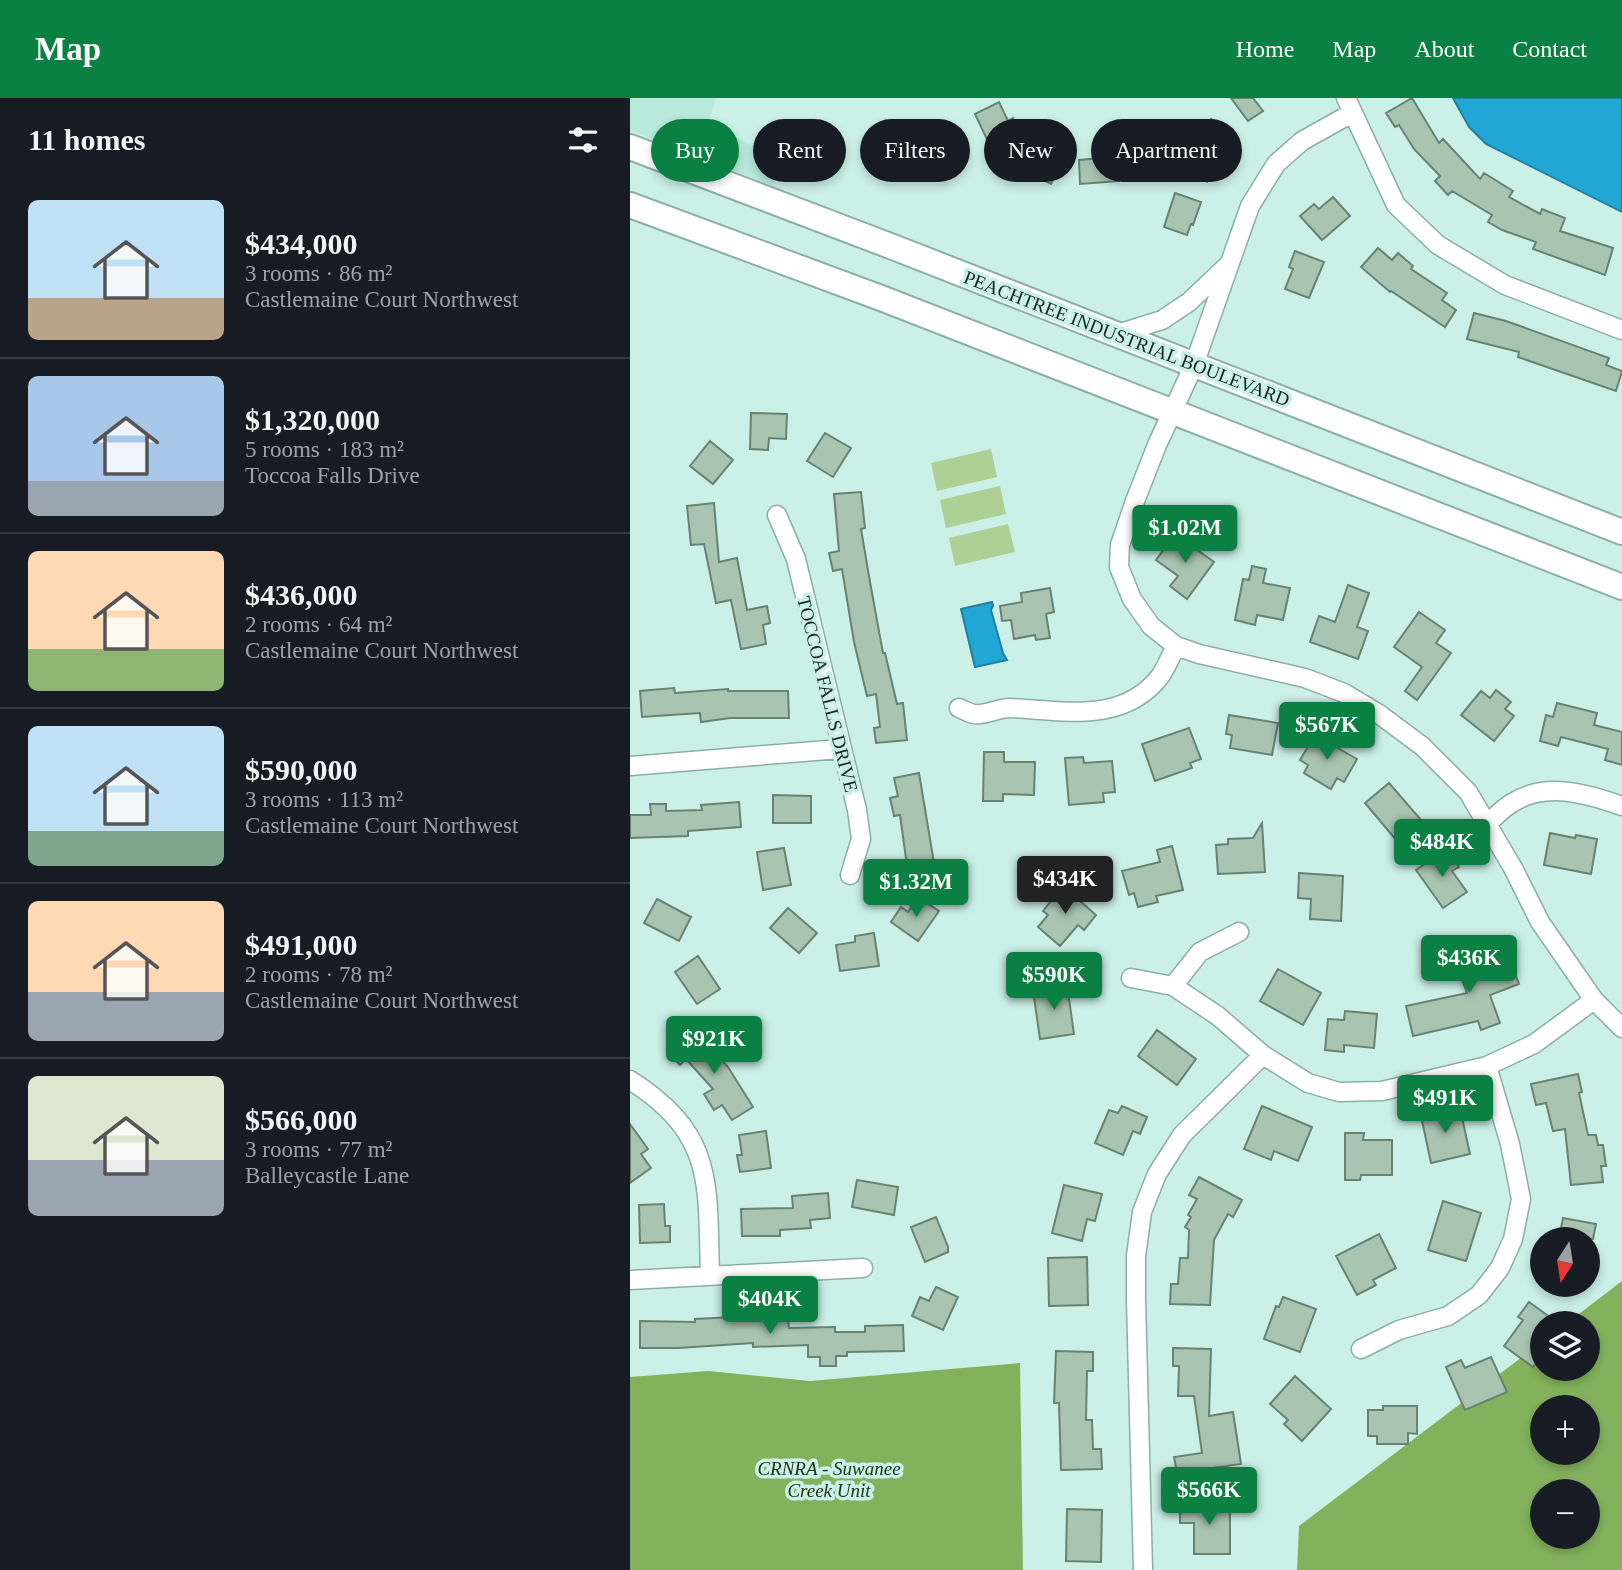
<!DOCTYPE html>
<meta charset="utf-8">
<style>
:root{--surface:#171b24;--page:#242831;--text:#f1f3f6;--muted:#9ea1a6;--line:#363941;--accent:#0b8043}
body{margin:0;font-family:"Times New Roman",serif;background:var(--page);color:var(--text);height:100vh;display:flex;flex-direction:column;font-size:26px;white-space:nowrap}
*{box-sizing:border-box;margin:0}
p{font-size:23px;color:var(--muted)}
.icon{flex:none;width:38px;height:38px;fill:none;stroke:currentColor;stroke-width:2;stroke-linecap:round;stroke-linejoin:round}
.map{position:relative;flex:1;overflow:hidden}
.panel{display:flex;flex-direction:column;background:var(--surface);width:630px}
.panel>*{flex:none}
.hud{position:absolute;left:21px;top:21px;width:665px;height:63px;display:flex;gap:14px}
.needle{width:46px;rotate:192deg}
.fabs{position:absolute;left:900px;top:1129px;display:grid;gap:14px}
.fabs a{display:grid;place-items:center;width:70px;height:70px;border-radius:50%;background:var(--surface);box-shadow:0 4px 10px #0003;font-size:35px}
.price{position:absolute;translate:-50% -60px;padding:0 16px;border-radius:7px;background:var(--accent);color:#fff;font-size:23px;line-height:46px;filter:drop-shadow(0 2px 4px #0008)}
.price::after{content:'';position:absolute;left:50%;top:42px;width:21px;height:16px;margin-left:-10px;background:inherit;clip-path:polygon(0 0,100% 0,50% 100%)}
.price.selected{background:#222;color:#fff}
ul{padding:0;list-style:none}
li{display:flex;align-items:center;gap:21px;height:175px;padding:0 28px}
li+li{border-top:2px solid var(--line)}
li span{display:grid;place-items:center;flex:none;width:196px;height:140px;border-radius:10px;color:#555}
li>.icon{margin-inline-start:auto}
span .icon{width:84px;height:84px;fill:#fffc;stroke-width:1}
li b{font-size:30px}
h2{display:flex;justify-content:space-between;align-items:center;height:84px;padding:0 28px;font-size:30px}
.chip{padding:0 24px;border-radius:32px;background:var(--surface);box-shadow:0 4px 10px #0003;font-size:24px;line-height:63px}
.chip.selected{background:var(--accent);color:#fff}
header{display:flex;align-items:center;gap:42px;box-sizing:border-box;height:98px;padding:0 35px;background:var(--accent);color:#fff}
header strong{font-size:33px}
nav{display:flex;gap:38px;margin-inline-start:auto;font-size:24px}
main{display:flex;flex:1;min-height:0}
.map>svg:first-child{display:block}
.built{fill:#b9e8dd}
.green{fill:#afd094}
.forest{fill:#84b25c;fill-rule:evenodd}
.water{fill:#22a6d5;stroke:#1f80a0;stroke-width:2}
.building{fill:#a9c5b2;stroke:#698372;stroke-width:2}
.lines{fill:none;stroke-linecap:round;stroke-linejoin:round}
.minor-casing{stroke:#8baea6;stroke-width:21}
.highway-casing{stroke:#8baea6;stroke-width:28}
.minor{stroke:#fff;stroke-width:18}
.highway{stroke:#fff;stroke-width:24}
.labels{text-anchor:middle;stroke-width:7;stroke-linejoin:round;paint-order:stroke}
.street-label{font-size:19px;fill:#192724;stroke:#cbf0e8}
.park-label{font-size:19px;font-style:italic;fill:#233511;stroke:#cbf0e8}
</style>
<header>
<strong>Map</strong>
<nav><a>Home</a><a>Map</a><a>About</a><a>Contact</a></nav>
</header>
<main>
<section class="panel">
<h2>11 homes<svg class="icon" aria-label="filters" viewBox="0 0 24 24"><path d="M4 7h16M4 17h16"/><circle cx="9" cy="7" r="2"/><circle cx="15" cy="17" r="2"/></svg></h2>
<ul>
<li><span style="background:linear-gradient(#bfe0f5 70%,#b9a48a 0)"><svg class="icon" aria-label="home" viewBox="0 0 24 24"><path d="M3 11l9-7 9 7M6 9v11h12V9"/></svg></span><div><b>$434,000</b><p>3 rooms · 86 m²</p><p>Castlemaine Court Northwest</p></div></li>
<li><span style="background:linear-gradient(#a9c7e8 75%,#9aa5b1 0)"><svg class="icon" aria-label="home" viewBox="0 0 24 24"><path d="M3 11l9-7 9 7M6 9v11h12V9"/></svg></span><div><b>$1,320,000</b><p>5 rooms · 183 m²</p><p>Toccoa Falls Drive</p></div></li>
<li><span style="background:linear-gradient(#ffd9b3 70%,#8fb573 0)"><svg class="icon" aria-label="home" viewBox="0 0 24 24"><path d="M3 11l9-7 9 7M6 9v11h12V9"/></svg></span><div><b>$436,000</b><p>2 rooms · 64 m²</p><p>Castlemaine Court Northwest</p></div></li>
<li><span style="background:linear-gradient(#bfe0f5 75%,#7fa58c 0)"><svg class="icon" aria-label="home" viewBox="0 0 24 24"><path d="M3 11l9-7 9 7M6 9v11h12V9"/></svg></span><div><b>$590,000</b><p>3 rooms · 113 m²</p><p>Castlemaine Court Northwest</p></div></li>
<li><span style="background:linear-gradient(#ffd9b3 65%,#9aa5b1 0)"><svg class="icon" aria-label="home" viewBox="0 0 24 24"><path d="M3 11l9-7 9 7M6 9v11h12V9"/></svg></span><div><b>$491,000</b><p>2 rooms · 78 m²</p><p>Castlemaine Court Northwest</p></div></li>
<li><span style="background:linear-gradient(#dfe7d0 60%,#9aa5b1 0)"><svg class="icon" aria-label="home" viewBox="0 0 24 24"><path d="M3 11l9-7 9 7M6 9v11h12V9"/></svg></span><div><b>$566,000</b><p>3 rooms · 77 m²</p><p>Balleycastle Lane</p></div></li>
</ul>
</section>
<div class="map">
<svg width="992" height="1472" viewBox="0 0 992 1472">
<rect width="100%" height="100%" fill="#cbf0e8"/>
<path class="built" d="M0,0H86L78,25L151,62L143,88L0,32Z"/>
<path class="green" d="M361,351L367,379L307,393L301,365Z
M370,388L376,416L316,430L310,402Z
M378,426L385,454L325,468L319,440Z"/>
<path class="forest" d="M992,1183V1472H667L669,1428L912,1244V1270H957V1225H937ZM912,1309H957V1354H912ZM912,1393H957V1438H912Z
M390,1265L393,1472H0V1279L78,1273L180,1283Z"/>
<path class="water" d="M823,0H992V114L856,46L839,29Z
M362,504L363,508L361,512L373,555L377,562L345,569L331,511Z"/>
<path class="building" d="M601,0H623L633,13L618,23Z
M782,0L809,45L813,41L850,81L854,75L883,93L879,99L910,116L912,111L935,120L930,133L983,150L975,177L903,151L906,144L872,132L858,124L862,117L822,93L818,97L805,83L810,78L784,51L769,27L765,29L756,15Z
M369,4L378,23L383,20L390,36L361,50L345,16Z
M581,21L601,32L587,55L592,58L577,84L553,70Z
M399,48L419,58L422,51L434,56L421,86L388,70Z
M487,54L489,83L450,86L449,62L471,60L470,55Z
M545,95L571,104L563,127L561,126L557,137L534,129Z
M703,99L720,118L692,142L670,118L684,106L689,111Z
M748,150L762,162L768,155L783,168L781,171L817,195L812,202L826,212L815,229L761,193L760,194L731,169Z
M665,153L694,164L679,200L655,191L663,171L659,169Z
M844,215L876,223L979,260L976,267L992,273L986,293L888,259L889,254L837,241Z
M121,315L157,316L156,341L139,340L138,352L120,351Z
M195,335L221,350L203,379L177,363Z
M80,343L103,362L83,386L60,368Z
M231,394L235,430L231,431L240,484L253,555H255L267,606L273,605L277,642L246,645L244,630L250,629L246,596L237,598L224,544L212,471L203,473L199,455L209,453L204,396Z
M84,405L89,464L107,460L117,512L137,508L140,525L133,527L136,546L111,551L101,502L86,505L74,446L61,447L57,408Z
M545,436L584,464L557,501L540,488L548,478L526,462Z
M622,468L636,471L633,485L660,490L653,522L627,517L625,527L605,522L613,481L619,482Z
M718,487L739,495L727,529L738,533L728,561L680,544L689,518L705,524Z
M420,490L424,514L416,516L420,540L406,542L405,537L384,541L381,522L372,523L370,508L392,504L391,495Z
M789,514L815,532L806,545L821,555L787,602L775,593L792,569L764,549Z
M44,590L45,595L98,591V593H158L159,620H100L71,624L70,615L12,619L10,593Z
M866,592L881,604L875,611L884,618L864,643L831,617L851,593L860,600Z
M927,605L967,615L964,627L992,634V667L975,662L978,651L931,639L928,648L910,643L916,617L923,619Z
M599,617L648,625L642,657L600,650L602,637L596,636Z
M559,630L571,661L560,665L562,670L525,683L512,646Z
M685,637L727,661L714,684L707,680L701,691L674,675L678,667L670,662Z
M354,654H374V664H405L404,697L373,696V703H353Z
M453,659L454,665L482,663L485,694L473,695L474,704L439,707L435,660Z
M289,675L304,765L277,768L270,717L264,718L260,700L268,698L264,680Z
M759,685L792,723L767,743L735,705Z
M143,697L181,698V725H143Z
M109,704L111,729L58,733V738L0,740V717H21L20,706H36V713L72,712L71,707Z
M632,725L635,774L588,776L586,747L598,746V741L623,740Z
M920,735L945,740L946,737L967,741L961,776L914,767Z
M542,748L553,792L526,798L528,804L508,809L504,795L499,797L492,773L530,764L527,752Z
M154,750L161,787L133,792L127,754Z
M816,751L829,769L822,773L837,794L813,810L786,772Z
M669,775L713,778L711,823L680,821L681,801L668,800Z
M433,788L466,817L454,832L448,827L430,848L408,829L418,817L413,813Z
M288,799L309,813L288,843L261,824L271,809L278,814Z
M27,801L61,819L49,843L14,825Z
M158,810L187,835L169,855L140,830Z
M244,835L249,868L210,873L206,847L225,844V838Z
M872,841L889,886L860,897L870,925L851,932L848,923L783,938L776,908L837,895L830,876L850,869L843,852Z
M68,858L90,891L67,906L45,874Z
M648,871L691,895L673,927L630,903Z
M437,887L444,936L410,941L403,892Z
M715,913L747,916L744,950L714,947V954L695,952L698,921L714,922Z
M527,932L566,961L547,987L508,958Z
M65,933L98,969L123,1009L102,1022L92,1007L84,1012L74,996L83,991L56,961L50,967L40,956Z
M948,976L952,994L949,995L958,1037H966L968,1047H973L976,1068H971L973,1084L941,1087L935,1031L923,1033L916,1005L906,1007L901,986Z
M492,1008L517,1019L510,1036L503,1033L493,1057L465,1045L479,1012L488,1015Z
M632,1008L682,1029L668,1063L644,1053L641,1062L614,1051Z
M830,1010L840,1056L801,1065L791,1018Z
M0,1026L18,1051L11,1056L21,1070L0,1085Z
M136,1033L141,1070L110,1074L107,1057H112L109,1037Z
M715,1035H734L733,1042H762V1077H731L730,1082H715Z
M569,1079L612,1102L603,1119L598,1116L584,1142L580,1207L540,1206L541,1186H548L550,1160H558L559,1132L555,1129L561,1119L558,1117L567,1101L559,1097Z
M227,1082L268,1089L264,1117L222,1109Z
M434,1087L472,1096L465,1123L457,1121L452,1143L422,1135Z
M198,1095L200,1120L180,1122L181,1130L150,1132V1138H112L111,1111L163,1110L162,1098Z
M813,1103L851,1115L836,1163L798,1152Z
M34,1106L35,1128H40V1144L10,1145L9,1107Z
M306,1119L318,1149V1154L295,1164L281,1129Z
M933,1120L966,1126L963,1141H929Z
M749,1136L766,1170L743,1182L746,1187L727,1197L706,1158Z
M457,1159L458,1207L419,1208L418,1160Z
M306,1189L328,1199L313,1232L282,1218L290,1199L299,1203Z
M653,1199L686,1211L670,1254L634,1241L646,1208L649,1209Z
M899,1204L928,1225H912V1257L903,1269L874,1248L893,1222L888,1219Z
M122,1214H138L139,1223L158,1222L159,1230L205,1229V1234H235V1228L273,1227L274,1253L217,1254V1258H206V1268H190V1259H178V1247L123,1249V1245L48,1250H10V1223L65,1224V1221L122,1218Z
M543,1250L581,1251L579,1318L603,1314L611,1366L547,1375L544,1359L572,1355L564,1298H548L549,1268H543Z
M426,1253L463,1254V1273H457L456,1322H462L463,1351H471L472,1371L431,1372L429,1305H424Z
M861,1259L877,1294L835,1312L816,1269L831,1262L835,1270Z
M665,1278L701,1311L672,1343L654,1326L658,1322L640,1306Z
M753,1308H787V1336L778,1335V1346H747V1338H738V1312H753Z
M550,1406H600V1456H564V1425H550Z
M437,1411L472,1412L471,1464L436,1463Z"/>
<g class="lines">
<g class="minor-casing">
<path id="minor" d="M716,0L766,107L808,147L875,187L992,232
M722,15L672,43L646,66L620,108L564,267L527,347L505,403L490,447L489,469L502,501L521,528L546,548L569,556L675,580L714,595L749,616L792,648L838,694L883,770L910,824L964,902L992,930
M487,236L532,222L559,204L598,167
M147,417L166,461L227,712L231,741L220,777
M329,610C334,612 339,615 344,616C356,618 369,609 381,610C434,613 495,626 531,577C537,568 541,557 546,548
M0,668L210,651
M857,726C865,719 873,710 882,705C916,683 958,696 992,708
M501,880L543,888L588,918L633,957L678,985L709,994L752,993L857,968L904,946L964,902
M543,888L570,854L609,834
M0,982C86,1037 77,1086 80,1178
M0,1182L233,1170
M731,1251L769,1232L818,1218L849,1197L870,1170L883,1141L891,1101L880,1046L857,968
M513,1472L506,1201V1158L512,1114L527,1076L552,1037L633,957"/>
</g>
<g class="highway-casing">
<path id="highway" d="M0,49L263,149L992,434
M0,107L251,200L992,489"/>
</g>
<use href="#minor" class="minor"/>
<use href="#highway" class="highway"/>
</g>
<g class="labels">
<g class="street-label">
<text transform="translate(497 240) rotate(21)" y="7">PEACHTREE INDUSTRIAL BOULEVARD</text>
<text transform="translate(198 596) rotate(76)" y="7">TOCCOA FALLS DRIVE</text>
</g>
<g class="park-label">
<text x="199" y="1377">CRNRA - Suwanee<tspan x="199" dy="22">Creek Unit</tspan></text>
</g>
</g>
</svg>
<div class="fabs">
<a><svg class="needle" viewBox="-14 -14 28 28"><path d="M0-13l5 13h-10z" fill="#e53935"/><path d="M0 13l5-13h-10z" fill="#9ea1a6"/></svg></a>
<a><svg class="icon" aria-label="layers" viewBox="0 0 24 24"><path d="M12 4l9 5-9 5-9-5zM3 14l9 5 9-5"/></svg></a>
<a>+</a>
<a>−</a>
</div>
<b class="price" style="left:555px;top:467px">$1.02M</b>
<b class="price" style="left:697px;top:664px">$567K</b>
<b class="price" style="left:812px;top:781px">$484K</b>
<b class="price selected" style="left:435px;top:818px">$434K</b>
<b class="price" style="left:286px;top:821px">$1.32M</b>
<b class="price" style="left:839px;top:897px">$436K</b>
<b class="price" style="left:424px;top:914px">$590K</b>
<b class="price" style="left:84px;top:978px">$921K</b>
<b class="price" style="left:815px;top:1037px">$491K</b>
<b class="price" style="left:140px;top:1238px">$404K</b>
<b class="price" style="left:579px;top:1429px">$566K</b>
<div class="hud">
<a class="chip selected">Buy</a>
<a class="chip">Rent</a>
<a class="chip">Filters</a>
<a class="chip">New</a>
<a class="chip">Apartment</a>
</div>
</div>
</main>
